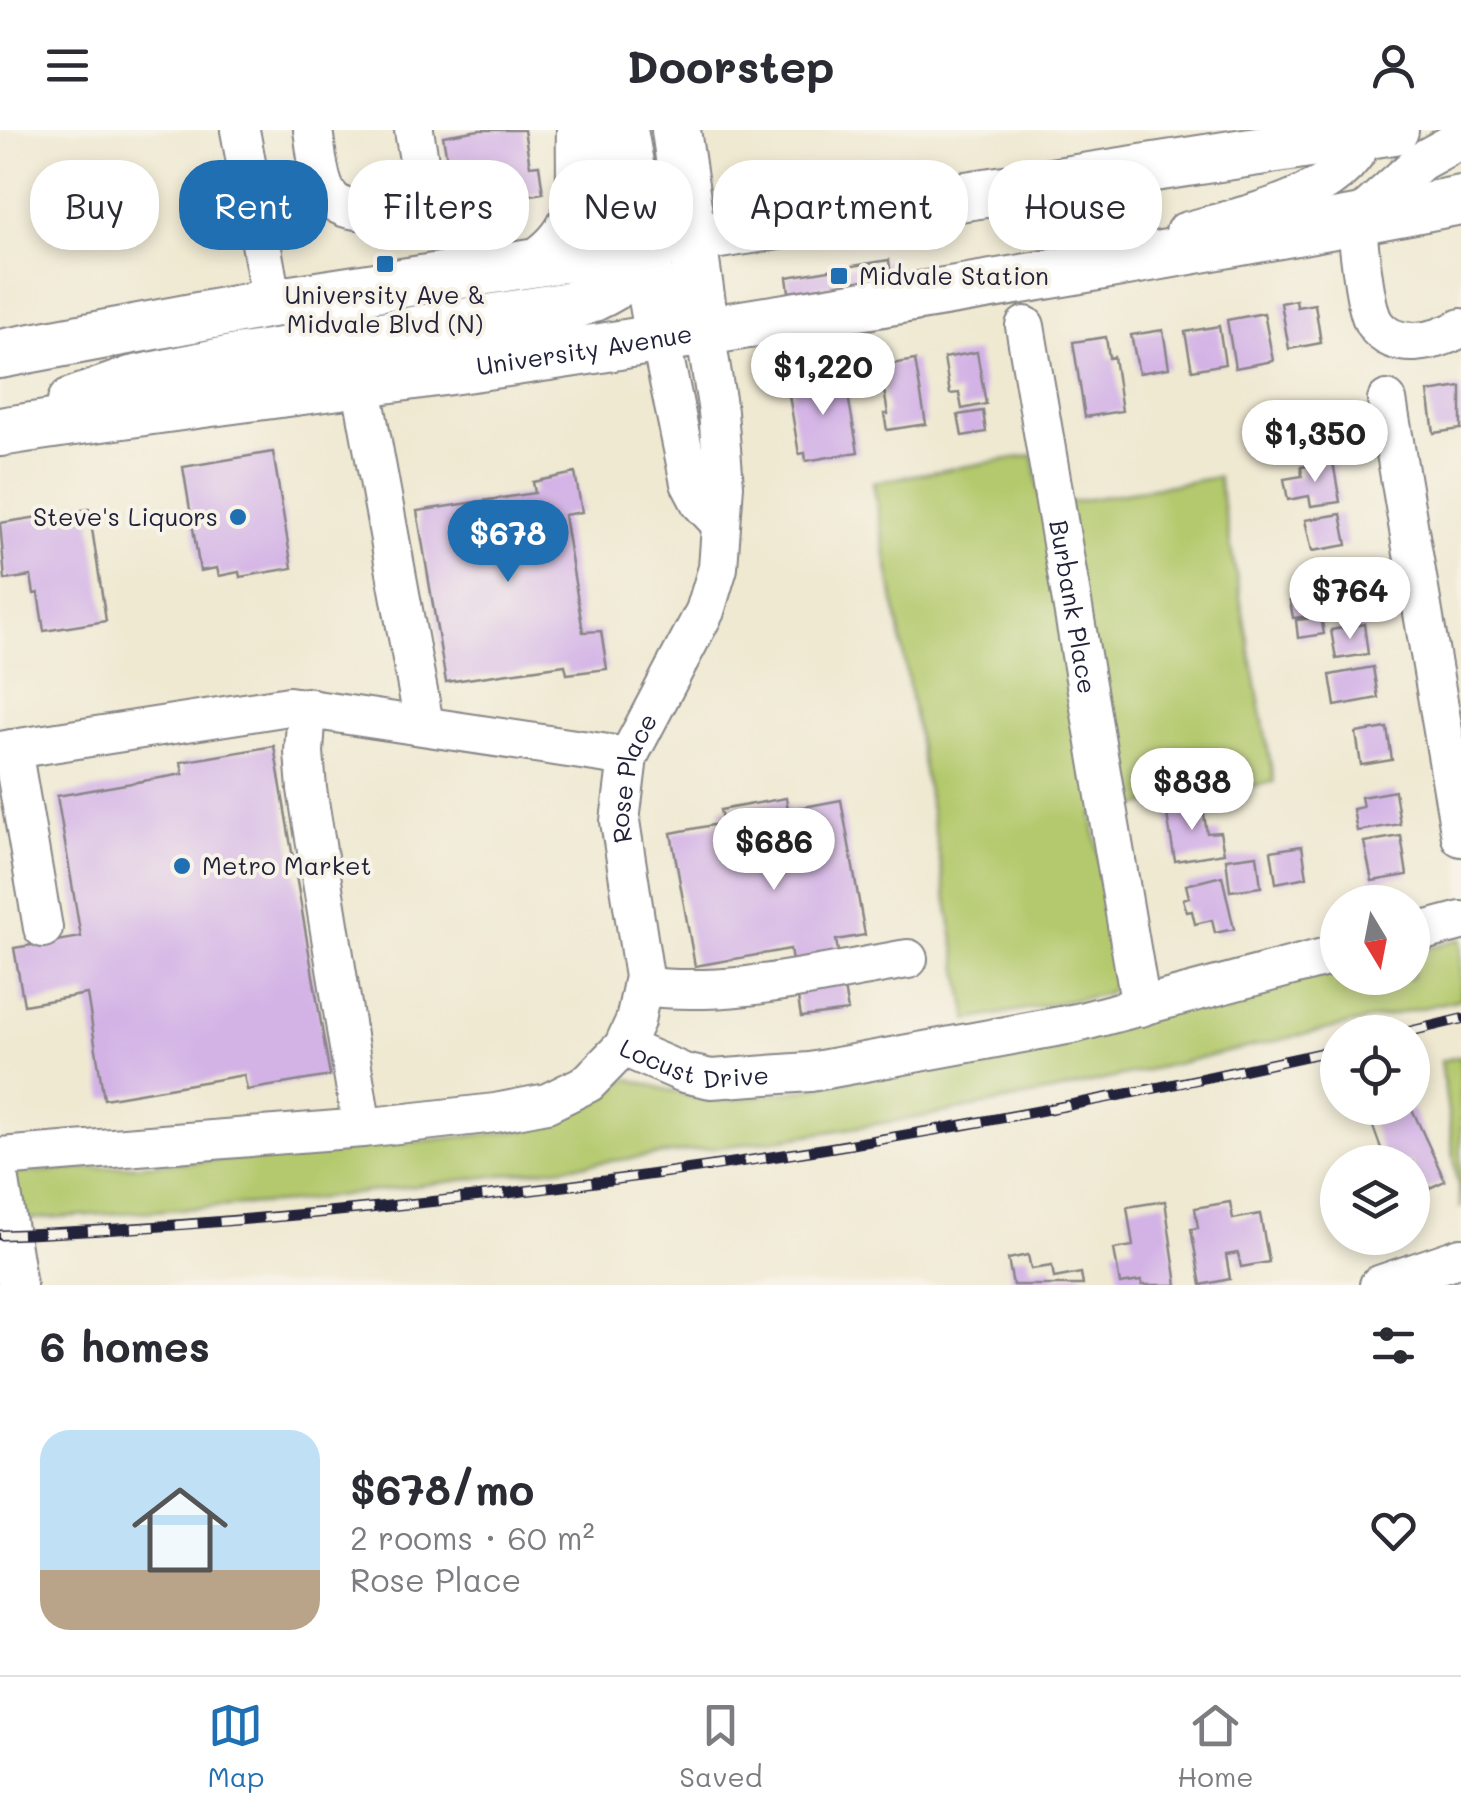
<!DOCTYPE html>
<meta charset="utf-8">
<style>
:root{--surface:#fff;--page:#f7f7f7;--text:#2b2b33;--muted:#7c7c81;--line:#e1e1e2;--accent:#1f6fb2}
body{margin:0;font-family:Mali,sans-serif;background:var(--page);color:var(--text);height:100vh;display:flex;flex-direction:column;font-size:38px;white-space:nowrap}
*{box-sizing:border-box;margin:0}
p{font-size:32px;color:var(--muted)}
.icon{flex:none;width:55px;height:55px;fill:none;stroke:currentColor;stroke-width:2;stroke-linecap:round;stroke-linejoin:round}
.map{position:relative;height:1155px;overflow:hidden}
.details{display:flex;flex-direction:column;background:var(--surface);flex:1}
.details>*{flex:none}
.top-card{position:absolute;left:30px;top:30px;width:1402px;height:90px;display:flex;gap:20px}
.needle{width:65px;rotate:170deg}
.fabs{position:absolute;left:1320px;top:755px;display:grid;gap:20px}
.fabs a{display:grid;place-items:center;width:110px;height:110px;border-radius:50%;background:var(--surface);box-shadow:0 5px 15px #0003;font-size:50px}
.price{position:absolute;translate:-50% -85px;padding:0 22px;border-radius:35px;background:#fff;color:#222;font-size:32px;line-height:65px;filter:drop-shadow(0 2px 5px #0008)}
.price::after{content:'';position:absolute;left:50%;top:60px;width:30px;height:22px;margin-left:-15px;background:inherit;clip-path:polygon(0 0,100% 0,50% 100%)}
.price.on{background:var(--accent);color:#fff}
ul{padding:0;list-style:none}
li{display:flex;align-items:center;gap:30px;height:250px;padding:0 40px}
li span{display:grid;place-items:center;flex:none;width:280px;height:200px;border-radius:30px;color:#555}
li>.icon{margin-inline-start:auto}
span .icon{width:120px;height:120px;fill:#fffc;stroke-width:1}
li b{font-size:42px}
h2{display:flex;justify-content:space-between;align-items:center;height:120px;padding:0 40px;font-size:42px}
.chip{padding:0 35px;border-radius:40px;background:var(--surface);box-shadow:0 5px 15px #0003;font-size:35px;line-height:90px}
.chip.on{background:var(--accent);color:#fff}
header{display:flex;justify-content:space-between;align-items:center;height:130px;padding:0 40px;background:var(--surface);font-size:45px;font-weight:800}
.tabs{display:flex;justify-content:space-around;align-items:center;height:140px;border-top:2px solid var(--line);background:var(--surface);font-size:28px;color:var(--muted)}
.tabs a{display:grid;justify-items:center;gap:5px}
.tabs .on{color:var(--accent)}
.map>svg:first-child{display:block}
.green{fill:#b4c96d;stroke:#6b7654;stroke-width:2.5}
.building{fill:#d3b2e6}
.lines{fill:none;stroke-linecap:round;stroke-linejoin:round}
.minor-casing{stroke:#888686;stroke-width:42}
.major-casing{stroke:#888686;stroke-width:52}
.minor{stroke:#fff;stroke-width:38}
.major{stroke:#fff;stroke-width:48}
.rail-casing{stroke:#22223b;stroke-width:11}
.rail{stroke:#f7f3e8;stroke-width:8;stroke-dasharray:22;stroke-linecap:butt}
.poi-dot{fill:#1f6fb2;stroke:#f7f3e8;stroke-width:4}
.labels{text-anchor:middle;stroke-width:8;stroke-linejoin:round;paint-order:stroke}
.poi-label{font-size:25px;fill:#22223b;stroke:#f7f3e8;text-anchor:start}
.street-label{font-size:25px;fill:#22223b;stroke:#f7f3e8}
</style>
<header><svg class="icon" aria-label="menu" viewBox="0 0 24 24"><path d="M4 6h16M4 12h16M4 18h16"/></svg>Doorstep<svg class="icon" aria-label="person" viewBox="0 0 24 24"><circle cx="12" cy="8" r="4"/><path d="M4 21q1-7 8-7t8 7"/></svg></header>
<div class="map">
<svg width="1461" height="1155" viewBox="0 0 1461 1155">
<rect width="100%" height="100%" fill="#f7f3e8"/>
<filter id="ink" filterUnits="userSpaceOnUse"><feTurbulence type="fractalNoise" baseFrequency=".01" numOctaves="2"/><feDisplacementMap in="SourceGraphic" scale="20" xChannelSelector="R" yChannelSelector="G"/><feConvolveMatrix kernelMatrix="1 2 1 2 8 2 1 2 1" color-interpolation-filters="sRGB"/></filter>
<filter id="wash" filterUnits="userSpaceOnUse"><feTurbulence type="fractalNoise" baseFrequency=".0048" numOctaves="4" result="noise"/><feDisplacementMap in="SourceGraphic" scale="40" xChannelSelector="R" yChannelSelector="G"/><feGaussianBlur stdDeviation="2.25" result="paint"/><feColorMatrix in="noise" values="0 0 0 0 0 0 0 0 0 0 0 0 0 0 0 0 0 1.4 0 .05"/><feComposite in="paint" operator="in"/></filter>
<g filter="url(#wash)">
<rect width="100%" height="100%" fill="#efe9d2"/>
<path class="green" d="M1033,325L1042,377L1218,347L1274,652L1092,684L1118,846L1113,858L1105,864L968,890L873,352Z
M1461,809V869L1056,961L927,986L783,1009L291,1072L0,1091V1044L282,1026L533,999C556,993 575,985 595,972C607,964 615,952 630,949L702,970L724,971L807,959L1337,841L1338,848H1412L1413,822Z
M1461,926V1079L1441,931Z"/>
<g id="blocks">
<path class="building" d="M479,0H524L530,36L539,35L543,63L455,77L443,6Z
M889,130L891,146L789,162L787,147Z
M1296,170L1297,177L1315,174L1321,213L1289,219L1281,173Z
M1264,183L1273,231L1235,238L1227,190Z
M1219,196L1225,234L1192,240L1185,202Z
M1163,200L1169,238L1139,243L1131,205Z
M1106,207L1109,228L1114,227L1122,281L1085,287L1073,212Z
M977,222L986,274L962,279L959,263L950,264L944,228Z
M915,230L926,294L887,300L884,284H888L880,236Z
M844,243L858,322L806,331L805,323L799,324L789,265L795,264L793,252Z
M1461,257V299L1434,303L1428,262Z
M1319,279L1327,319L1300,323L1294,294L1306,292L1304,282Z
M983,281L986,302L962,306L958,285Z
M273,322L292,438L240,447L239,442L219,446L217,438L200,441L183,337Z
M1333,332L1340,372L1311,376L1309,366L1288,370L1284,349L1302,346L1301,337Z
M575,343L582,382L564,385L583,502L601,501L607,539L567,544L565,535L446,552L417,381L535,363L533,352Z
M89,379L106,491L44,501L38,463L34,464L31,446L5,450L0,393Z
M1341,384L1347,415L1312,421L1305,390Z
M1350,439L1354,469L1319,475L1320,485L1293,488L1290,471L1300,470L1296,447Z
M1321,487L1324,504L1298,508L1296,490Z
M1364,494L1368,524L1336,529L1331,500Z
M1373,537L1378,568L1335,576L1330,545Z
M1387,598L1392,630L1361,635L1356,603Z
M274,616L330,946L247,960L244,945L104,969L87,864L24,875L14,818L81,807L57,666L183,644L181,632Z
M1395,661L1400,694L1357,701L1353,679L1363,677L1361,667Z
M786,668L788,680L841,670L865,805L836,810L848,881L801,887L790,819L695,836L671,703L723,693L720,680Z
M1202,673L1207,703L1220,702L1224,723L1175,731L1166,679Z
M1401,706L1407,745L1372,751L1364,712Z
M1302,716L1307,747L1276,753L1271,721Z
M1257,725L1261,757L1230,761L1226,729Z
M1222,746L1234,799L1215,803L1212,790L1195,794L1192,781L1187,782L1183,769L1189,767L1186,755Z
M1412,979L1445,1051L1412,1066V1032H1386L1372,994Z
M1165,1071L1177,1155H1142L1141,1151L1120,1154L1114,1119L1133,1116L1127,1077Z
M1230,1072L1233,1089L1260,1084L1269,1132L1241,1137L1238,1123L1226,1125L1230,1149L1201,1155L1191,1099L1198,1098L1195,1078Z
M1028,1125L1031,1139L1052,1136L1054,1148L1081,1143L1083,1155H1013L1008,1129Z"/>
</g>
</g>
<g filter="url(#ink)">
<use href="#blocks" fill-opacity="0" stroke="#888686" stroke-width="2.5"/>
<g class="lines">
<g class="minor-casing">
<g id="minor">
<path d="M240,0L272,173"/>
<path d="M313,0C316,18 317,38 323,55C336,93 387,80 414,70C426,49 417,23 414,0"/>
<path d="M1461,9L1421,31L1356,90C1359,113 1364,176 1374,193C1393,223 1436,212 1461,198"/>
<path d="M1185,102C1244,85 1346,68 1367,0"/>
<path id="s1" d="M1025,196L1141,877"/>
<path d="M660,208L690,353L700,372L719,392"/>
<path d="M361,252L424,594"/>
<path d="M1387,270L1461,707"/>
<path d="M307,577L304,622L307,659L362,998"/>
<path d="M12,619L43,798"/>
<path d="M0,621L289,576L628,627"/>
<path d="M1412,804L1461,791"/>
<path d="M642,856C731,868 821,843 908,829"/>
<path id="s2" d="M623,917L684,943L711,949L810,942L1077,893L1338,824"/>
<path id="s3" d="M0,1027L362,998L495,983L547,973L588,953L623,917L635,891L644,847L620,691L628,627L705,481L718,438L724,355L718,282L705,201"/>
<path d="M0,1051L17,1155"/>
<path d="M1379,1155L1461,1127"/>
</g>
</g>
<g class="major-casing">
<g id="major">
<path d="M623,0L660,208"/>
<path d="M676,0L705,201"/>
<path d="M540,131C591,95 579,56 581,0"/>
<path d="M0,224L272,173L1394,0"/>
<path d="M72,272L131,251L237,229L570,176C638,153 658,121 684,57"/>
<path id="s4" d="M0,302C204,270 409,249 613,216C896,170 1179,125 1461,70"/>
</g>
</g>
<use href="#minor" class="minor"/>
<use href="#major" class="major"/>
<g class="rail-casing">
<path id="rail" d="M1407,902L1461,889
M0,1105C123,1101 247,1090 369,1078C696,1046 1018,991 1338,919"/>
</g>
<use href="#rail" class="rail"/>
</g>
</g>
<g class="poi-dot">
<rect x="375" y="124" width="20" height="20" rx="5"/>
<rect x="829" y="136" width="20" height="20" rx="5"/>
<circle cx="238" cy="387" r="10"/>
<circle cx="182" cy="736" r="10"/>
</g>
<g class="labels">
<g class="poi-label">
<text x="859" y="155">Midvale Station</text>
<text x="385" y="174" text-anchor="middle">University Ave &amp;<tspan x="385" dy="29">Midvale Blvd (N)</tspan></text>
<text x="218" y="396" text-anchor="end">Steve's Liquors</text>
<text x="202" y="745">Metro Market</text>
</g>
<g class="street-label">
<text dy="9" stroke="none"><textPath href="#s4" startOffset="590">University Avenue</textPath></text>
<text dy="9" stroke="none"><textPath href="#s1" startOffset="285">Burbank Place</textPath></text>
<text dy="9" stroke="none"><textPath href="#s3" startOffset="922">Rose Place</textPath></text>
<text dy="9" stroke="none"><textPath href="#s2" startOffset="75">Locust Drive</textPath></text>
</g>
</g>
</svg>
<div class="fabs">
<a><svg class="needle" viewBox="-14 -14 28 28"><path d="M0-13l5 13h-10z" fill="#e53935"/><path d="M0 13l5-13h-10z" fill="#7c7c81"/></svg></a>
<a><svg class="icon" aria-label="locate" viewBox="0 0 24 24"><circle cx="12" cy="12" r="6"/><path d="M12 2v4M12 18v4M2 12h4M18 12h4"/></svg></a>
<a><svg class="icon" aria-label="layers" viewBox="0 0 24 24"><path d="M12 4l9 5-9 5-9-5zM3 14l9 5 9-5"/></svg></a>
</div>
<b class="price" style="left:823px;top:288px">$1,220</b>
<b class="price" style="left:1315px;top:355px">$1,350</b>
<b class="price on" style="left:508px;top:455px">$678</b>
<b class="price" style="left:1350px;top:512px">$764</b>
<b class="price" style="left:1192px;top:703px">$838</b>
<b class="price" style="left:774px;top:763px">$686</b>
<div class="top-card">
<a class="chip">Buy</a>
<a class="chip on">Rent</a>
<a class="chip">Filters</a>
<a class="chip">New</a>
<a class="chip">Apartment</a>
<a class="chip">House</a>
</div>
</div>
<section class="details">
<h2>6 homes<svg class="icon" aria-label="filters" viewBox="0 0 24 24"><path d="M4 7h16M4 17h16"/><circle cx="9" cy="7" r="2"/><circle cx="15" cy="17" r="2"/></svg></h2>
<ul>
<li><span style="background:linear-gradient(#bfe0f5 70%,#b9a48a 0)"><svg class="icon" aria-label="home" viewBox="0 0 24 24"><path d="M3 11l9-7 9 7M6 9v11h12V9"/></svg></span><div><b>$678/mo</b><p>2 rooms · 60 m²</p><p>Rose Place</p></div><svg class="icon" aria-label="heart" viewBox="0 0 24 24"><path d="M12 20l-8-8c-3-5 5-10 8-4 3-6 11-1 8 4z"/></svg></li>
</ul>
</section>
<nav class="tabs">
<a class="on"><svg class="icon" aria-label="map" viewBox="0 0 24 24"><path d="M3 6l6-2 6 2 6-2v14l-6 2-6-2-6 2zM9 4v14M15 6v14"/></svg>Map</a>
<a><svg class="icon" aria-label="saved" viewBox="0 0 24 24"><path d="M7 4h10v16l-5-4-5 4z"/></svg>Saved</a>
<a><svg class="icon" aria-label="home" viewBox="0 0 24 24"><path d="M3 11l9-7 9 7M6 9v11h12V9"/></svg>Home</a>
</nav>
